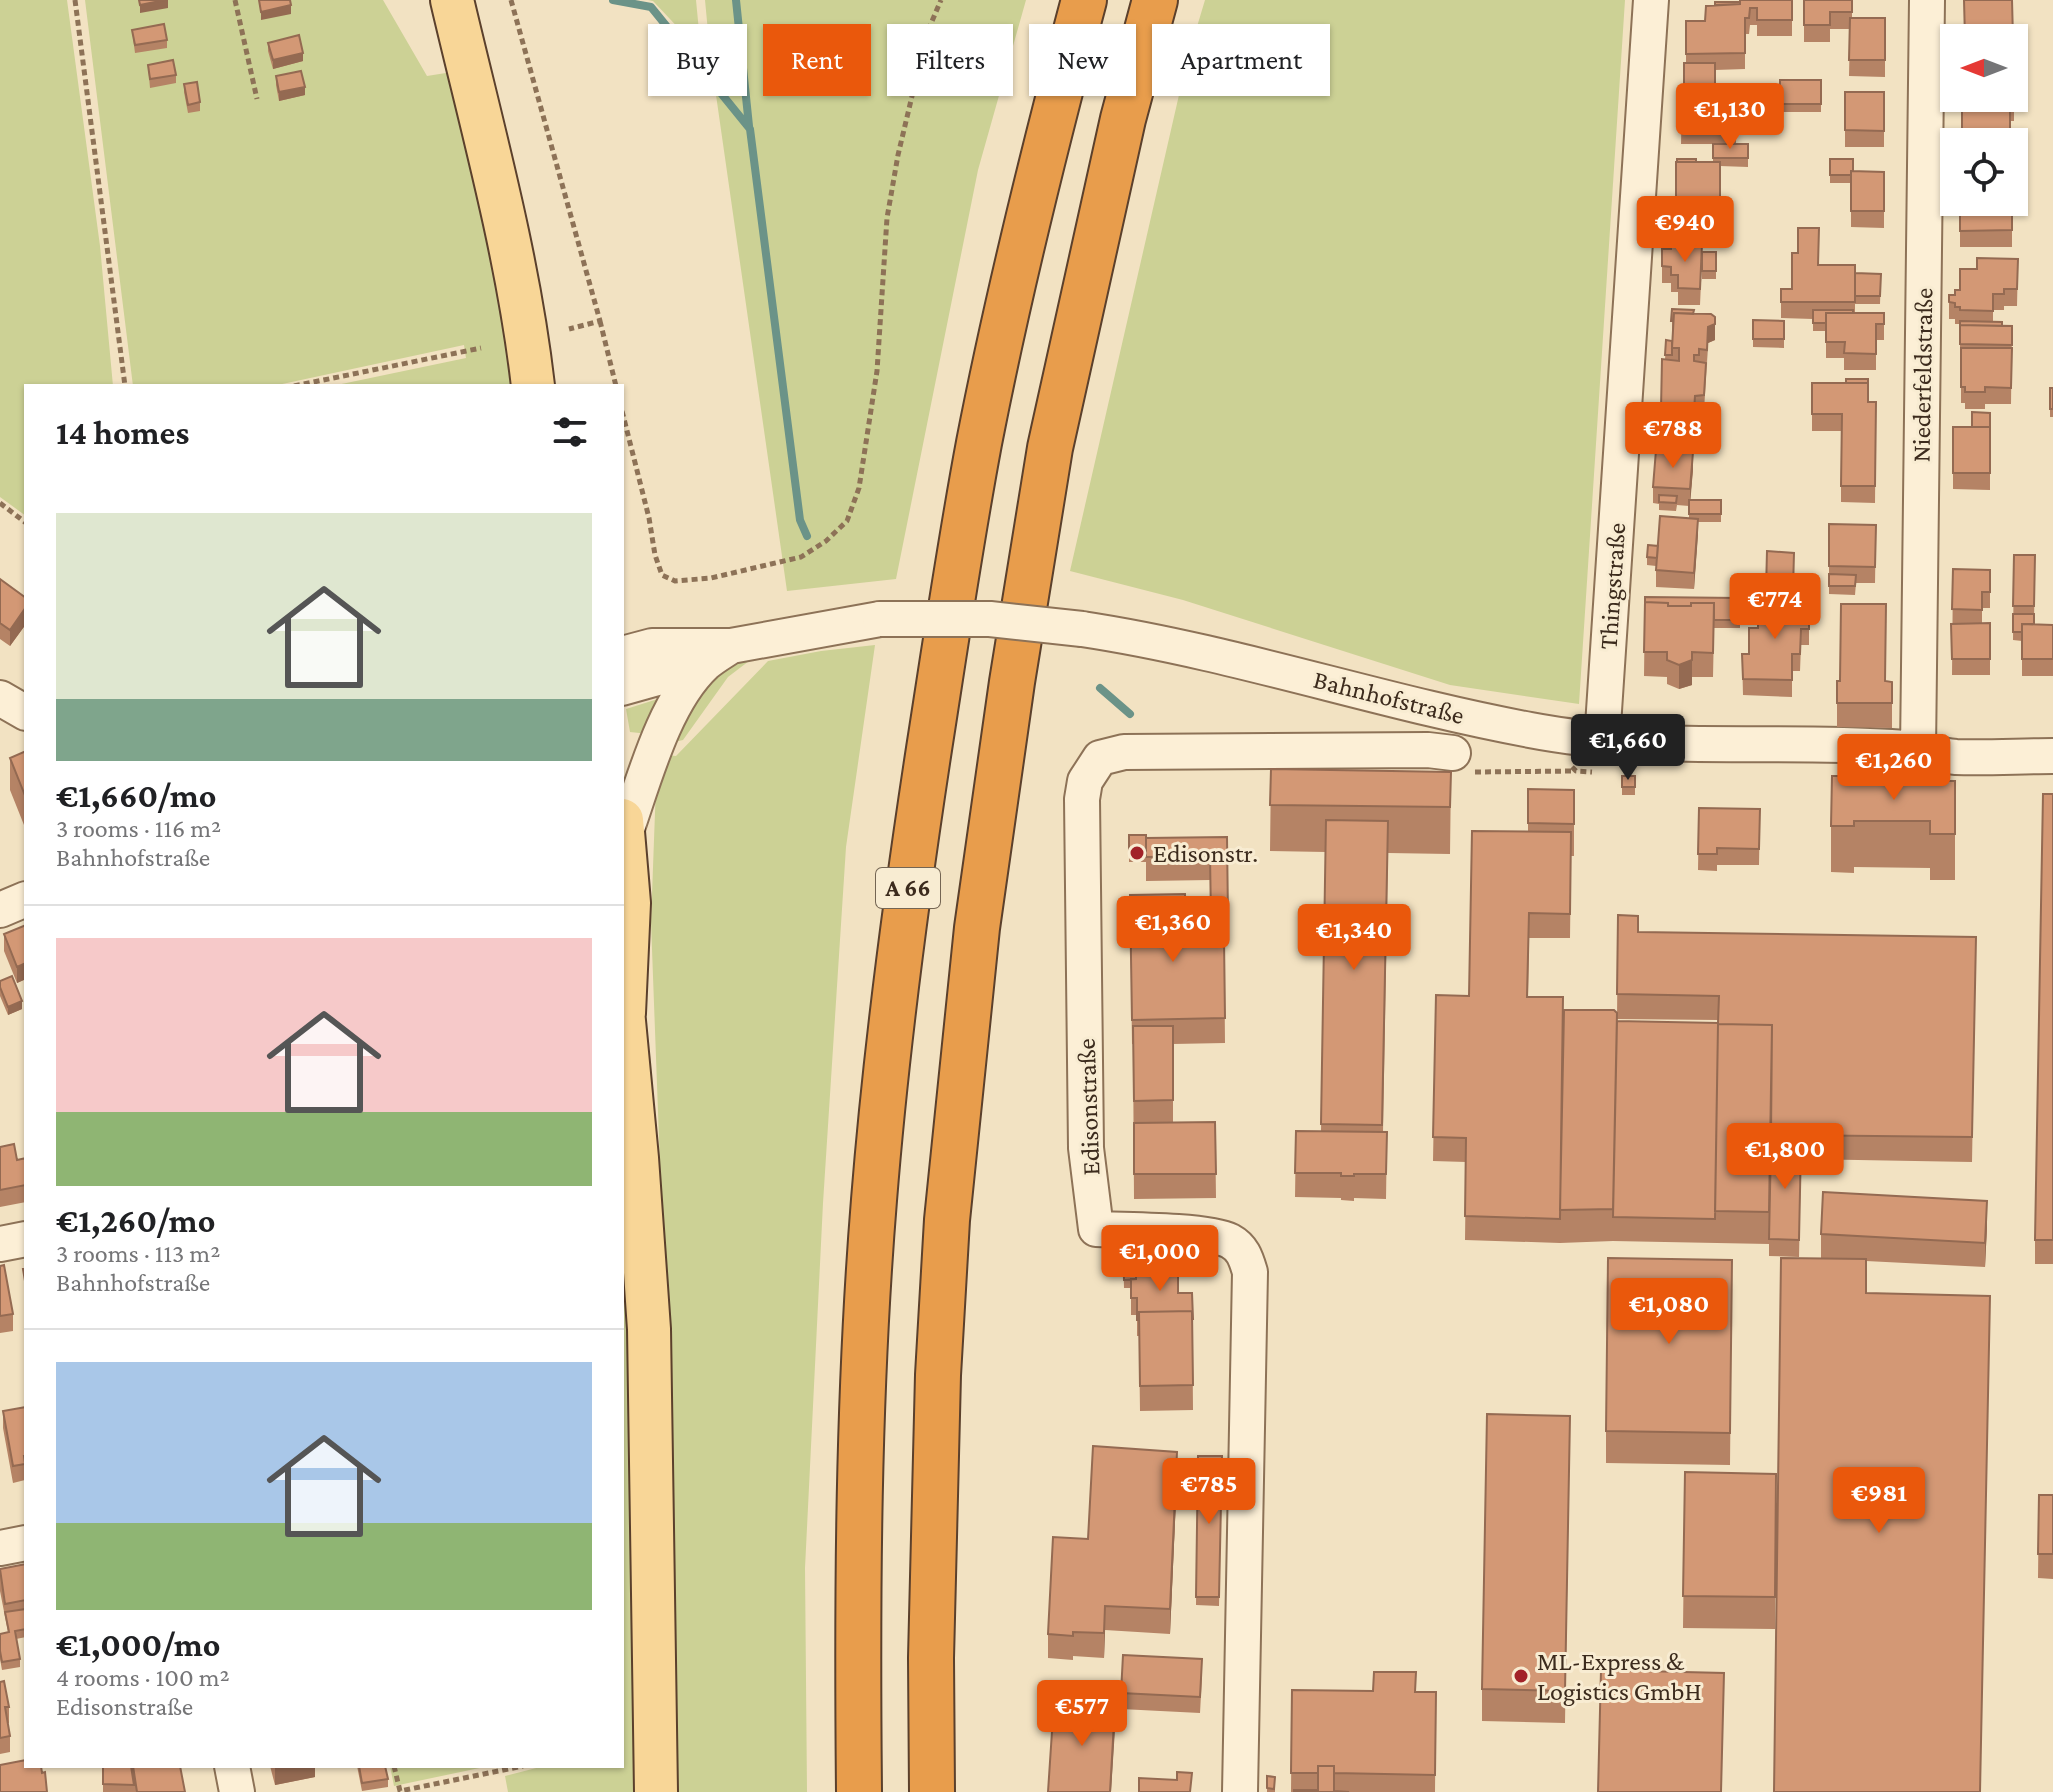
<!DOCTYPE html>
<meta charset="utf-8">
<style>
:root{--surface:#fff;--page:#f2f2f2;--text:#202124;--muted:#757577;--line:#e0e0e0;--accent:#ea580c}
body{margin:0;font-family:"Crimson Pro",serif;background:var(--page);color:var(--text);height:100vh;display:flex;flex-direction:column;font-size:30px;white-space:nowrap}
*{box-sizing:border-box;margin:0}
p{font-size:26px;color:var(--muted)}
.icon{flex:none;width:44px;height:44px;fill:none;stroke:currentColor;stroke-width:2;stroke-linecap:round;stroke-linejoin:round}
.map{position:relative;flex:1;overflow:hidden}
.drawer{position:absolute;left:24px;top:384px;width:600px;height:1384px;display:flex;flex-direction:column;background:var(--surface);border-radius:0px;box-shadow:0 2px 6px #0004}
.drawer>*{flex:none}
.guide{position:absolute;left:648px;top:24px;width:760px;height:72px;display:flex;gap:16px}
.needle{width:52px;rotate:270deg}
.fabs{position:absolute;left:1940px;top:24px;display:grid;gap:16px}
.fabs a{display:grid;place-items:center;width:88px;height:88px;border-radius:0px;background:var(--surface);box-shadow:0 2px 6px #0004;font-size:40px}
.price{position:absolute;translate:-50% -68px;padding:0 18px;border-radius:8px;background:var(--accent);color:#fff;font-size:26px;line-height:52px;filter:drop-shadow(0 2px 4px #0008)}
.price::after{content:'';position:absolute;left:50%;top:48px;width:24px;height:18px;margin-left:-12px;background:inherit;clip-path:polygon(0 0,100% 0,50% 100%)}
.price.active{background:#222;color:#fff}
ul{padding:0;list-style:none}
li{display:grid;align-content:center;gap:16px;height:424px;padding:0 32px}
li+li{border-top:2px solid var(--line)}
li span{display:grid;place-items:center;height:248px;border-radius:0px;color:#555}
li>.icon{margin-inline-start:auto}
span .icon{width:144px;height:144px;fill:#fffc;stroke-width:1}
li b{font-size:34px}
h2{display:flex;justify-content:space-between;align-items:center;height:96px;padding:0 32px;font-size:34px}
.tag{padding:0 28px;border-radius:0px;background:var(--surface);box-shadow:0 2px 6px #0004;font-size:28px;line-height:72px}
.tag.active{background:var(--accent);color:#fff}
.map>svg:first-child{display:block}
.green{fill:#ccd195}
.lines{fill:none;stroke-linecap:round;stroke-linejoin:round}
.stream{stroke:#6b9388;stroke-width:8}
.minor-casing{stroke:#8d7257;stroke-width:38}
.major-casing{stroke:#5b402c;stroke-width:46}
.highway-casing{stroke:#5b402c;stroke-width:48}
.path{stroke:#8d7257;stroke-width:5;stroke-dasharray:6 4;stroke-linecap:butt}
.minor{stroke:#fcefd6;stroke-width:34}
.major{stroke:#f8d697;stroke-width:42}
.highway{stroke:#e89d4c;stroke-width:44}
.minor-bridge-casing{stroke:#8d7257;stroke-width:38;stroke-linecap:butt}
.minor-bridge{stroke:#fcefd6;stroke-width:34}
.wall{fill:#b58365}
.shaded-wall{fill:#946a52}
.building{fill:#d39875;stroke:#946a52;stroke-width:2}
.poi-dot{fill:#a22228;stroke:#f8ecd2;stroke-width:3}
.labels{text-anchor:middle;stroke-width:6;stroke-linejoin:round;paint-order:stroke}
.shield{fill:#f8ecd2;stroke:#746553;stroke-width:2}
.shield-label{font-size:24px;font-weight:bold;fill:#3c2b1d}
.street-label{font-size:26px;fill:#3c2b1d;stroke:#f8ecd2}
.poi-label{font-size:26px;fill:#3c2b1d;stroke:#f8ecd2;text-anchor:start}
</style>
<div class="map">
<svg width="2053" height="1792" viewBox="0 0 2053 1792">
<rect width="100%" height="100%" fill="#f2e2c2"/>
<path class="green" d="M0,0H67L100,246L113,386H26V516L0,497Z
M85,0H383L427,76L452,72L495,277L514,386H332L466,358L464,345L273,386H133Z
M648,0H696L701,52L653,1Z
M705,0H1026L978,170L896,579L787,591L710,53Z
M1205,0H1625L1579,704L1450,685L1183,600L1070,571L1187,60Z
M875,645L846,847L823,1203L805,1568L807,1792H673L663,1247L651,922L656,785L665,755L676,756L768,661L821,651Z
M747,657L749,661L728,677L683,740L670,743C683,707 712,673 747,657Z
M661,698L649,734L630,732L626,709Z
M622,1157L629,1226L641,1792H508L505,1776L544,1766H622Z
M390,1766H489L394,1786Z"/>
<g class="lines">
<path class="stream" d="M613,0L651,7L750,129L800,520L807,536
M736,0L749,126
M1100,688L1130,714"/>
<g class="minor-casing">
<path id="minor" d="M1082,629C1234,652 1379,702 1530,730C1649,753 1771,739 1891,747C1913,748 1934,755 1956,757C1988,758 2021,756 2053,756
M622,654L652,646H731L880,619
M622,688L704,665
M0,698L26,713
M1602,741L1651,0
M1918,750L1927,0
M624,837C643,784 663,703 705,664C713,657 722,652 731,646
M0,910L26,899
M0,1244L26,1239
M0,1548L26,1543
M232,1766L237,1792
M1240,1792L1250,1272C1246,1259 1243,1248 1230,1241C1208,1230 1125,1230 1096,1229L1086,1148L1082,799L1085,781L1100,758L1124,752L1428,750L1453,753"/>
</g>
<g class="major-casing">
<path id="major" d="M452,0C482,128 518,255 533,386
M622,820L629,903L624,1013
M622,1000L637,1158L649,1329L656,1792"/>
</g>
<g class="highway-casing">
<path id="highway" d="M859,1792C857,1595 858,1397 874,1200C886,1049 906,899 929,749C945,647 960,544 979,443C1008,294 1045,146 1084,0
M932,1792L931,1658L938,1375L947,1220L977,928L1012,682L1050,448L1123,119L1155,0"/>
</g>
<path class="path" d="M75,0L125,386
M235,0L257,99
M511,0L600,321L569,329
M600,321L616,386
M294,386L481,348
M622,411L649,518L655,555L662,575L675,581L711,578L801,557L826,541L847,521L859,488L877,371L887,218L898,155L927,33L941,0
M0,503L26,523
M1572,767L1576,771L1592,772
M1475,772L1576,771
M394,1766L400,1791L523,1766"/>
<use href="#minor" class="minor"/>
<use href="#major" class="major"/>
<use href="#highway" class="highway"/>
<g class="minor-bridge-casing">
<path id="minor-bridge" d="M880,619H990L1082,629"/>
</g>
<use href="#minor-bridge" class="minor-bridge"/>
</g>
<path class="wall" d="M1792,0V36H1757V25H1750L1749,34H1745V69L1715,70V93H1736V144H1748V167L1720,166V223H1689V217H1676V162H1713V144H1681L1682,92H1684L1686,63V21H1705L1715,5L1740,2Z
M1804,0H1852V18H1885V77L1849,76L1850,29H1830V42H1804Z
M132,30L167,40V48L135,53Z
M268,43L303,61L273,69L268,51Z
M148,65L176,75V83L150,88Z
M276,76L305,95L279,101L276,85Z
M1780,80H1821V112H1780Z
M184,84L200,102V111L188,113L184,92Z
M1845,92H1884V147H1845Z
M2014,98V121H2010L1962,104Z
M1830,159L1853,171L1884,172V228L1851,227V183H1830Z
M1960,202L1999,211H2012V247H1960Z
M1662,249L1716,252V279H1702V260L1700,305H1678V292H1671V283H1662Z
M2018,259L2017,306H2004V310H1993V322L2002,326H2012L2011,404H1985V409H1965V403H1961V361H1960V324H1955V319H1949V295H1955L1977,269Z
M1819,265L1855,273L1881,274L1880,304H1855V313H1884V340H1876V370H1844V358H1826V331H1813V319L1781,318V289H1792Z
M1672,309L1693,314L1715,340L1708,343L1704,411L1695,412L1694,428L1661,426L1662,359L1665,360L1666,340L1672,341Z
M1753,320L1784,321V348L1753,347Z
M1812,383H1846L1868,402H1876L1875,503L1841,502V431H1812Z
M2050,388H2053V417H2050Z
M1990,413V490L1953,489V427H1972Z
M1693,469L1690,500H1721V522H1698L1694,589L1656,587V566L1647,565V557L1689,518V506L1677,505L1676,511L1659,510V504L1653,503V487Z
M1829,524L1876,525L1875,583H1856L1855,595L1829,594Z
M2014,555H2035L2034,624L2053,625V676H2022V641L2013,640Z
M1794,569L1793,604H1809V645H1801L1800,671H1792V697L1743,695L1742,654H1749L1766,604V590Z
M1953,569L1990,570V608H1982V623H1990V675H1952Z
M0,579L26,598V624L10,646L0,639Z
M1645,597L1740,598V628H1714L1713,677H1692V685L1679,689L1667,684V677L1644,676Z
M1837,681L1892,682V728L1837,727Z
M26,751V830L10,790V758Z
M1271,769L1451,772L1450,854L1388,853L1383,1132H1387L1386,1199L1354,1198V1201L1341,1200V1198L1295,1197L1296,1131H1321L1326,852L1270,851Z
M1622,776H1635V795H1622Z
M1855,780L1955,781V880H1930V868L1854,867V873L1831,872V826Z
M1528,789L1574,790V856H1571L1570,938H1529L1528,997L1562,1081L1617,1021L1718,1023V1020L1617,1019L1618,915L1638,932L1976,937L1972,1162L1801,1159L1799,1257L1769,1256V1244L1613,1241L1560,1243L1465,1240L1466,1162L1433,1161L1436,995L1469,996L1528,832Z
M2053,794V1264H2035V1240Z
M1699,808L1760,809L1759,865H1717V871L1698,870Z
M1129,835L1146,838L1227,837L1228,942H1224L1225,1043L1173,1044V1123L1215,1122L1216,1198L1134,1199L1133,1044H1132L1130,895L1185,894L1186,940L1211,939L1210,880L1146,881V862H1129Z
M26,925V979L17,983L4,951V934Z
M0,981L22,1009L8,1015L0,996Z
M0,1147L17,1160L26,1158V1202L0,1207Z
M1987,1226L1985,1267L1866,1261V1293L1821,1259V1234Z
M1123,1247L1156,1251V1270H1147V1272L1178,1293H1192L1193,1410L1140,1411L1139,1336H1137V1315H1131V1288H1124Z
M1732,1260L1730,1465L1606,1463V1431Z
M0,1266L13,1314V1331L0,1333Z
M26,1407L25,1480L13,1483L3,1428V1411Z
M1570,1416L1565,1723L1482,1721V1689Z
M1198,1456H1222L1219,1606L1196,1605Z
M1685,1472L1776,1474L1775,1629L1683,1628Z
M1177,1477L1170,1634L1105,1630L1104,1658L1073,1656V1660L1048,1658V1634L1088,1539Z
M2039,1495H2053V1579L2038,1578Z
M26,1564V1637L16,1639L20,1659V1667L2,1670L0,1659V1634L8,1632L0,1591V1569Z
M1202,1676L1200,1713L1121,1709V1693Z
M0,1682L9,1707V1723H8L10,1736V1752L0,1754Z
M1292,1690L1436,1692L1435,1792H1291Z
M103,1766H180L185,1792H103Z
M270,1766H315V1777L275,1785Z
M357,1766H385L388,1779V1787L362,1791Z
M1267,1776L1275,1777V1792H1267Z"/>
<path class="shaded-wall" d="M165,0H168V8L140,13V5Z
M291,5V14L261,20V12Z
M303,53V61L273,69V60Z
M305,87V95L279,101V92Z
M1715,324V340L1708,343L1707,366L1708,327Z
M1693,452V469L1690,506V489Z
M1698,519V535L1694,589V573Z
M26,607V624L10,646V630Z
M1692,652V685L1679,689V665Z
M26,963V979L17,983V967Z
M22,1001V1009L8,1015V1007Z
M1987,1201V1226L1985,1267V1243Z
M1177,1452V1477L1170,1634V1609Z
M1105,1606V1630L1104,1658V1633Z
M1115,1705V1729L1111,1792H1110Z
M287,1766H315V1777L275,1785V1768Z"/>
<path class="building" d="M139,0H165L140,5Z
M259,0H290L291,5L261,12Z
M1740,0H1792V20H1757V8H1750L1749,18H1745V53L1686,54V21H1705L1706,6L1740,4Z
M1804,0H1852V12H1830V25H1804Z
M1964,0H2012L2013,38H1965Z
M1715,2H1740V4L1715,5Z
M1850,18H1885V60H1849Z
M164,24L167,40L135,45L132,30Z
M299,35L303,53L273,60L268,43Z
M173,60L176,75L150,79L148,65Z
M1684,63H1715V93L1684,92Z
M301,71L305,87L279,92L276,76Z
M1780,80H1821V104H1780Z
M197,82L200,102L188,105L184,84Z
M1682,92L1736,93V127L1681,128Z
M1845,92H1884V131L1845,130Z
M1966,98H2014V104H2010V142H1962V104H1966Z
M1713,144H1748V158H1713Z
M1677,159H1696V162H1677Z
M1830,159H1853V171H1851V175H1830Z
M1676,162H1720V207H1689V200H1676Z
M1851,171L1884,172V211H1851Z
M1960,202H1999V211H2012V230L1960,231Z
M1798,228H1819L1818,265H1855V302H1781V289H1792V253H1798Z
M1671,244H1702L1700,289L1678,288V275H1671V267L1662,266V249H1671Z
M1702,252H1716V271H1702Z
M1977,258L2018,259L2017,289H2004V294H1993V311L1960,310V307H1955V303L1949,302V295H1955V290H1960V269H1977Z
M1855,273L1881,274L1880,296H1855Z
M1672,309L1694,310L1693,314L1674,313L1673,321H1671Z
M1813,310H1853V313H1826V323H1813Z
M1674,313L1711,314L1715,317V324L1708,327L1707,350L1699,349V355H1694V361L1706,363L1704,395L1695,396L1694,411L1661,409L1662,359L1679,361V348H1672Z
M1826,313H1884V324H1876V354L1844,353L1845,342H1826Z
M1753,320L1784,321V339H1753Z
M1960,321L2002,322V326L1960,325Z
M1960,325L2012,326V345L1960,344Z
M1666,340L1672,341V355H1665Z
M1961,348H2012L2011,388L1985,387V392H1965V387H1961Z
M1846,379H1868V392V383H1846Z
M1812,383H1868V402H1876L1875,486H1841L1842,414H1812Z
M2050,388H2053V409H2050Z
M1972,412L1990,413V427H1972Z
M1953,427H1990V473H1953Z
M1656,450L1693,452L1690,489L1653,487Z
M1659,495L1677,496L1676,503L1659,502Z
M1689,500H1721V514H1689Z
M1660,516L1698,519L1694,573L1656,570Z
M1829,524L1876,525L1875,567L1829,566Z
M1648,545L1658,546L1657,558L1647,557Z
M1767,551L1794,553L1793,590H1766Z
M2014,555H2035L2034,606H2013Z
M1953,569L1990,570V592H1982V610L1952,609Z
M1829,574L1856,575L1855,586H1829Z
M0,579L26,598V607L10,630L0,623Z
M1645,597L1740,598V620H1714V603H1691V606H1668V603L1645,602Z
M1645,602L1668,603V606H1691V603H1714L1713,653L1692,652V660L1679,665L1667,660V652H1644Z
M1758,604H1809V629H1801L1800,654H1792V680L1743,679L1742,654H1749V628H1758Z
M1841,604H1886L1885,681L1892,682V703H1837V681H1840Z
M2013,614H2034V624H2022V632H2013Z
M1990,623V659H1952L1951,624Z
M2022,624L2053,625V659H2022Z
M26,751V798L10,758Z
M1271,769L1451,772L1450,807L1270,805Z
M1622,776H1635V787H1622Z
M1832,776H1855V780L1955,781V834H1930V821H1854V826H1831Z
M1528,789L1574,790V824L1528,823Z
M2043,794H2053V1240H2035Z
M1699,808L1760,809L1759,849L1717,848V854H1698Z
M1326,820L1388,821L1382,1125L1321,1124Z
M1472,831L1571,832L1570,914L1529,913L1527,997H1563L1560,1219L1465,1216L1466,1138L1433,1137L1436,995L1469,996Z
M1129,835H1146V854H1129Z
M1227,837L1228,918H1211L1210,856L1146,857V838Z
M1185,894L1186,927H1171L1172,940L1224,939L1225,1018L1132,1020L1130,895Z
M1618,915L1638,916V932L1976,937L1972,1137L1771,1135L1772,1025L1718,1024L1715,1219L1613,1217L1617,1021L1718,1023L1719,996L1617,994Z
M26,925V963L17,967L4,934Z
M12,976L22,1001L8,1007L0,987V981Z
M1564,1010H1614L1617,1013L1613,1209L1560,1210Z
M1718,1024L1772,1025L1769,1212L1715,1211Z
M1133,1026H1173V1100L1134,1101Z
M1215,1122L1216,1174H1134V1123Z
M1296,1131L1387,1132L1386,1174H1354V1176H1341V1173H1295Z
M1771,1143H1801L1799,1240L1769,1239Z
M14,1144L17,1160L26,1158V1185L0,1190V1147Z
M1823,1192L1987,1201L1985,1243L1821,1234Z
M1123,1247L1156,1251V1261H1147V1272H1136V1279L1124,1280Z
M1608,1258L1732,1260L1730,1433L1606,1431Z
M1781,1258L1866,1259V1293L1990,1296L1980,1792H1774Z
M4,1265L13,1314L0,1316V1266Z
M23,1269H26V1287Z
M1178,1271V1293H1192L1193,1319H1192V1311L1139,1312V1320H1137V1298H1131V1279H1136V1272Z
M1192,1311L1193,1385L1140,1386L1139,1312Z
M26,1407V1456H24L25,1464L13,1466L3,1411Z
M1487,1414L1570,1416L1565,1691L1482,1689Z
M1093,1446L1177,1452L1170,1609L1105,1606L1104,1633L1073,1632V1636L1048,1634L1053,1537L1088,1539Z
M1198,1456H1222L1219,1597H1196Z
M1685,1472L1776,1474L1775,1597L1683,1596Z
M2039,1495H2053V1554H2038Z
M26,1564V1600L5,1604L0,1569Z
M26,1609V1629L15,1631L20,1659L2,1662L0,1651V1634L9,1632L5,1612Z
M1123,1655L1202,1659L1200,1697L1121,1693Z
M1601,1670L1724,1673L1721,1792H1598Z
M1374,1672H1416L1415,1692H1436L1435,1775L1334,1773V1766H1318V1773H1291L1292,1690L1373,1691Z
M4,1681L9,1707H5L10,1736L0,1738V1682Z
M1054,1701L1115,1705L1110,1792H1048Z
M26,1760V1766H41L42,1773L45,1772L47,1792H0V1765Z
M103,1766H131L134,1785L103,1784Z
M133,1766H180L185,1792H137Z
M359,1766H385L388,1779L362,1783Z
M1318,1766H1334V1791L1349,1792H1294V1790H1318Z
M1177,1772L1192,1773L1190,1792H1139V1778L1177,1780Z
M1267,1776L1275,1777L1274,1789L1267,1788Z"/>
<g class="poi-dot">
<circle cx="1137" cy="853" r="8"/>
<circle cx="1521" cy="1676" r="8"/>
</g>
<g class="labels">
<rect class="shield" x="876" y="868" width="64" height="40" rx="6"/>
<g class="shield-label">
<text x="908" y="896">A 66</text>
</g>
<g class="street-label">
<text transform="translate(1922 375) rotate(-89)" y="9">Niederfeldstraße</text>
<text transform="translate(1612 586) rotate(-86)" y="9">Thingstraße</text>
<text transform="translate(1389 697) rotate(14)" y="9">Bahnhofstraße</text>
<text transform="translate(1088 1107) rotate(-92)" y="9">Edisonstraße</text>
</g>
<g class="poi-label">
<text x="1153" y="862">Edisonstr.</text>
<text x="1537" y="1670">ML-Express &amp;<tspan x="1537" dy="30">Logistics GmbH</tspan></text>
</g>
</g>
</svg>
<div class="fabs">
<a><svg class="needle" viewBox="-14 -14 28 28"><path d="M0-13l5 13h-10z" fill="#e53935"/><path d="M0 13l5-13h-10z" fill="#757577"/></svg></a>
<a><svg class="icon" aria-label="locate" viewBox="0 0 24 24"><circle cx="12" cy="12" r="6"/><path d="M12 2v4M12 18v4M2 12h4M18 12h4"/></svg></a>
</div>
<b class="price" style="left:1730px;top:151px">€1,130</b>
<b class="price" style="left:1685px;top:264px">€940</b>
<b class="price" style="left:1673px;top:470px">€788</b>
<b class="price" style="left:1775px;top:641px">€774</b>
<b class="price active" style="left:1628px;top:782px">€1,660</b>
<b class="price" style="left:1894px;top:802px">€1,260</b>
<b class="price" style="left:1173px;top:964px">€1,360</b>
<b class="price" style="left:1354px;top:972px">€1,340</b>
<b class="price" style="left:1785px;top:1191px">€1,800</b>
<b class="price" style="left:1160px;top:1293px">€1,000</b>
<b class="price" style="left:1669px;top:1346px">€1,080</b>
<b class="price" style="left:1209px;top:1526px">€785</b>
<b class="price" style="left:1879px;top:1535px">€981</b>
<b class="price" style="left:1082px;top:1748px">€577</b>
<div class="guide">
<a class="tag">Buy</a>
<a class="tag active">Rent</a>
<a class="tag">Filters</a>
<a class="tag">New</a>
<a class="tag">Apartment</a>
</div>
<section class="drawer">
<h2>14 homes<svg class="icon" aria-label="filters" viewBox="0 0 24 24"><path d="M4 7h16M4 17h16"/><circle cx="9" cy="7" r="2"/><circle cx="15" cy="17" r="2"/></svg></h2>
<ul>
<li><span style="background:linear-gradient(#dfe7d0 75%,#7fa58c 0)"><svg class="icon" aria-label="home" viewBox="0 0 24 24"><path d="M3 11l9-7 9 7M6 9v11h12V9"/></svg></span><div><b>€1,660/mo</b><p>3 rooms · 116 m²</p><p>Bahnhofstraße</p></div></li>
<li><span style="background:linear-gradient(#f6c9c9 70%,#8fb573 0)"><svg class="icon" aria-label="home" viewBox="0 0 24 24"><path d="M3 11l9-7 9 7M6 9v11h12V9"/></svg></span><div><b>€1,260/mo</b><p>3 rooms · 113 m²</p><p>Bahnhofstraße</p></div></li>
<li><span style="background:linear-gradient(#a9c7e8 65%,#8fb573 0)"><svg class="icon" aria-label="home" viewBox="0 0 24 24"><path d="M3 11l9-7 9 7M6 9v11h12V9"/></svg></span><div><b>€1,000/mo</b><p>4 rooms · 100 m²</p><p>Edisonstraße</p></div></li>
</ul>
</section>
</div>
